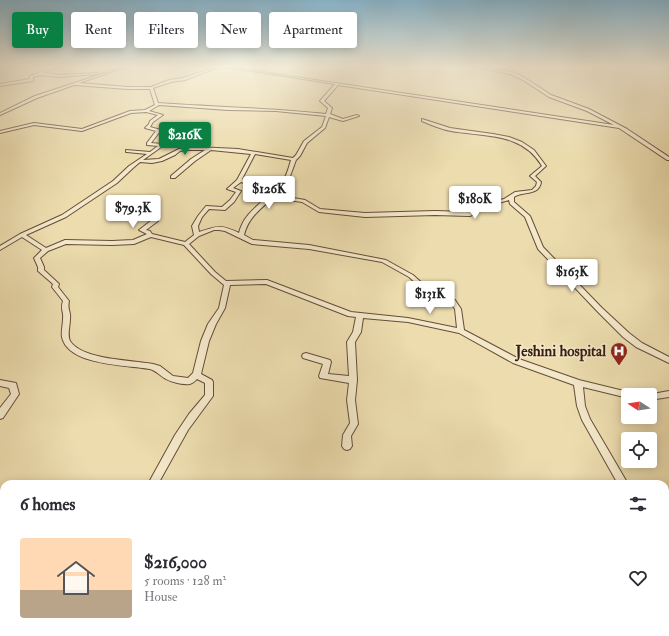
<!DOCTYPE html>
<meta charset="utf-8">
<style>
:root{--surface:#fff;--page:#f2f2f3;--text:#2b2b33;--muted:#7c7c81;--line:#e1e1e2;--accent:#0b8043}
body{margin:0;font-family:"IM FELL Double Pica",serif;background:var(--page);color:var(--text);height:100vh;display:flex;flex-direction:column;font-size:15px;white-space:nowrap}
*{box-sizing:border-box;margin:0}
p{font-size:13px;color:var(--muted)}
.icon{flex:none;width:22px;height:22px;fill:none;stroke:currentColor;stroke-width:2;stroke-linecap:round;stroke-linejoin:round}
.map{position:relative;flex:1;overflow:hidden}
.panel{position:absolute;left:0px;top:480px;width:669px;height:156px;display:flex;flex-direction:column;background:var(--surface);border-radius:12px 12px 0 0;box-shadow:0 2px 10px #0003}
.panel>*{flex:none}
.banner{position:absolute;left:12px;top:12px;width:400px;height:36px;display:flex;gap:8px}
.needle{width:26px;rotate:282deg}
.controls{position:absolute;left:621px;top:388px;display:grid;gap:8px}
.controls a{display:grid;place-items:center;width:36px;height:36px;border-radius:4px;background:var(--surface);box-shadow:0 2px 10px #0003;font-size:20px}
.price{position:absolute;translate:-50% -34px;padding:0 9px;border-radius:4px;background:#fff;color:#222;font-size:13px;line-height:26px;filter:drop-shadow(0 1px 2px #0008)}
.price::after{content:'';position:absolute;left:50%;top:24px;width:12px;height:9px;margin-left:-6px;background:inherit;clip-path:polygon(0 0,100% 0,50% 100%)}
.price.current{background:var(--accent);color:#fff}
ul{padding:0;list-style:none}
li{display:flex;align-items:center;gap:12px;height:100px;padding:0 20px}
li+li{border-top:1px solid var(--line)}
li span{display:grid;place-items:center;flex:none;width:112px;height:80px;border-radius:4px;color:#555}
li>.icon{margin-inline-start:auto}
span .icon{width:48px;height:48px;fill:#fffc;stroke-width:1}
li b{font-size:17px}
h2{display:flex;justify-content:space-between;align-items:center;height:48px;padding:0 20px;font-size:17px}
.chip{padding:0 14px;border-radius:4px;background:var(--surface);box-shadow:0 2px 10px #0003;font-size:14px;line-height:36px}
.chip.current{background:var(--accent);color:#fff}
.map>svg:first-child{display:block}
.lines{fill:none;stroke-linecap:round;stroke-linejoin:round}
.minor-casing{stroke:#664d38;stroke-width:2}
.minor{fill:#f3e8ca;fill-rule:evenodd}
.labels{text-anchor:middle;stroke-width:3;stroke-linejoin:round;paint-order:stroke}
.poi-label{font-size:15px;font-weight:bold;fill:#391d10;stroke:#f3e8ca;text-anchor:end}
</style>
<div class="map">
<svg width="669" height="636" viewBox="0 0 669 636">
<rect width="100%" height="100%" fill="#ecdcae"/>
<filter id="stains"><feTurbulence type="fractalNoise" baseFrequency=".005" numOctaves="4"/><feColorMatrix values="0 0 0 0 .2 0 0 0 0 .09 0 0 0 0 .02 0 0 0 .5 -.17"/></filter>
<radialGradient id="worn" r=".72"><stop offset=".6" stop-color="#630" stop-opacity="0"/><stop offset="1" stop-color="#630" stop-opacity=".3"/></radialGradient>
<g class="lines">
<g class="minor-casing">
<path id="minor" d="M58,66H60L43,73L59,75L97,73L98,74L59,77L40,75L33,77V81L0,86V84L30,79V76Z
M126,66H128L79,83L128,87H151L169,80L183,78L219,66V67L185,80L171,82L153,88L158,103C214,107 270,108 326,114L328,108L320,101L335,84L220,66H223L614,125L587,111L549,97L523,80L510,74L472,66H475L512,72L525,78L551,95L589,109L627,129L669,157V160H667L619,128L338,85L324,101L332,108L330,114L343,119L357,115L359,116L343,121L329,117L325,128L307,143L300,156L296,160L289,179L283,187L276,195L305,200L320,209L365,213L435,211L469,212L488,203L504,199L515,192L532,190L536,186L537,182L530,176L542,166C522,132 485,137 451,131C441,129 431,125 422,121V119L450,128L493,134L509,137L522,142L534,150L546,166L535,176L541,182C539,196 523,191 514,197V202L530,216L543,247L602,308L629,333L642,343L669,357V363L636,347L623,337L598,312L538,249L525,217L510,204L509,200L492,205L470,216L435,215L365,217L319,212L302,202L273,198C260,209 248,218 244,235L253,240L309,245L386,260L413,275L432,292L455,300L461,309L464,330L519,359L579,380L632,393L633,395H628V398L583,387L585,406L590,419L628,484H618L582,420L577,406L574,385L513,363L459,333L408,322L363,318L361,332L355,342L357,380L355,400L358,424L351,436L352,446L350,449L347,450L344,449L342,446L343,435L350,423L347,400L349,383L320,378L319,376L323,364L303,358L302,356L303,354L306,353L330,360L331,362L328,374L349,376L347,342L353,332L356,317L348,316L266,284L230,285L225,308L216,324L209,341L201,374L212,380L213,382V396L188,430L158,484H148L175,435L189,414L205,395V383L197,379C195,381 193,383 190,384C183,385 171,382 166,379C160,376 157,371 150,369C128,365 68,366 62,337C61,331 63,325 63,319C64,311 60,310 63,301L52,287L53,284L38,271V267L34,258L42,250L22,237L0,250V246L20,234L62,215L113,181L129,166L147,154L127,152H126V150L150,152L158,146L147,145V143L156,131L145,128L149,124L150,121L158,115L146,112L131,113L82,131L34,125L0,133V131L34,123L82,129L130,111L145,110L155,105L150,89H128L74,85L37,98L0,115V113L35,96ZM159,105L228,110L276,111L326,116L322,127L304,141L296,155L293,158L238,149L196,147L179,149L159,159L143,160L164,145L162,144L151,143L161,130L150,127L153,122L163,115L149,111ZM187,150H205L191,159L171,176V178H175L195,161L211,150L251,154L237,180L227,189L236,192L230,200L222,207L206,206L198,216L192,226L194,235L185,242L152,234L150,231L146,230L158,221V219L133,209L131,210V212L152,220L139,230L147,234L133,240L112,241L65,240L46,248L26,235L66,217L117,183L133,168L140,162L152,163L162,161L175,155L180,151ZM255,154L291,160C287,175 284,183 271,194L266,191L251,187V183L242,179ZM241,182L246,184L247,189L262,193L268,196C256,207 243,216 239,233C219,224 219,226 199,232L198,226L202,217L209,209L225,210L234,202L241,191L233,188ZM214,230H219L225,231L252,244L309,249L382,262L409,277L428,294L451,304L455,309L457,328L408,318L351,312L267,280L226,281L215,272L189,244L199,236ZM151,237L184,245L211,274L224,285L219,308L208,324L201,341L193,373L188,378L173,376L160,366L153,364C132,360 82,360 70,341C67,334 70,326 70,319C71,311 67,310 69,301L58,287L59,284L58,283L44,270V267L40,258L48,251L66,244L112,245L134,244Z
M0,380L16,383L19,394L3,418L0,419V408L11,394L9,388L0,386Z
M669,391V397L650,400V395H647Z
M665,502L669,503V513L665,512Z
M669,573V612L665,610V575Z
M0,588L4,590V602L0,600Z
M665,622H669V634H665L661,632H665Z
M66,632H79L77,636H64Z"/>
</g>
<use href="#minor" class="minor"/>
</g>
<linearGradient id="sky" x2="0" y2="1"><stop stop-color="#88b7d0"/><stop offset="0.43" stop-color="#f6efdb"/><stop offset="1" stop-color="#f6efdb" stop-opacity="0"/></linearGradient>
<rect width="669" height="155" fill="url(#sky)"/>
<defs>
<g id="hospital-pin" transform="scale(0.9)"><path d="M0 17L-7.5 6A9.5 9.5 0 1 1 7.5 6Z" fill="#8f2418" stroke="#f3e8ca"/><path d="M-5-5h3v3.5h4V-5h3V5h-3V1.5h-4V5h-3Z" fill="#fff"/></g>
</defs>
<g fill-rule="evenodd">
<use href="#hospital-pin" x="619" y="351"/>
</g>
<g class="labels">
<g class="poi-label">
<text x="606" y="356">Jeshini hospital</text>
</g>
</g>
<rect width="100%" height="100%" filter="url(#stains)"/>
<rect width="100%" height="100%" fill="url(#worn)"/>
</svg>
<div class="controls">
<a><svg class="needle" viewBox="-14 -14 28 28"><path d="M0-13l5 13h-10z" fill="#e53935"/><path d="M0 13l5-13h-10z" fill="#7c7c81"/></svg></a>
<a><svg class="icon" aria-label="locate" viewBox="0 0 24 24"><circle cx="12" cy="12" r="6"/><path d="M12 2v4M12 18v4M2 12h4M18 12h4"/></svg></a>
</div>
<b class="price current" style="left:185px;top:156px">$216K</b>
<b class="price" style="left:269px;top:210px">$126K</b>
<b class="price" style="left:475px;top:220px">$180K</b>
<b class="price" style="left:133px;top:229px">$79.3K</b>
<b class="price" style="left:572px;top:293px">$163K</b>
<b class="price" style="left:430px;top:315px">$131K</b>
<div class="banner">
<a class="chip current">Buy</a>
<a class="chip">Rent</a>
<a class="chip">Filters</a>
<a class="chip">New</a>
<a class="chip">Apartment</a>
</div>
<section class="panel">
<h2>6 homes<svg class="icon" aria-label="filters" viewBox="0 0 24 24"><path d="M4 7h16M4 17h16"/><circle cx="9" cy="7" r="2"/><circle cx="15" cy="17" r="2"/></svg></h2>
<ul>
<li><span style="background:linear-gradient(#ffd9b3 65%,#b9a48a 0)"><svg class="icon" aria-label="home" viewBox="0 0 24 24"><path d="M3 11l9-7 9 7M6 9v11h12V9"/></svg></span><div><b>$216,000</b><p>5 rooms · 128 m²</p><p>House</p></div><svg class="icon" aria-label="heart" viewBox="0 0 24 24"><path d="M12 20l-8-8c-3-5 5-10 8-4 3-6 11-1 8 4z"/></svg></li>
</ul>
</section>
</div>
